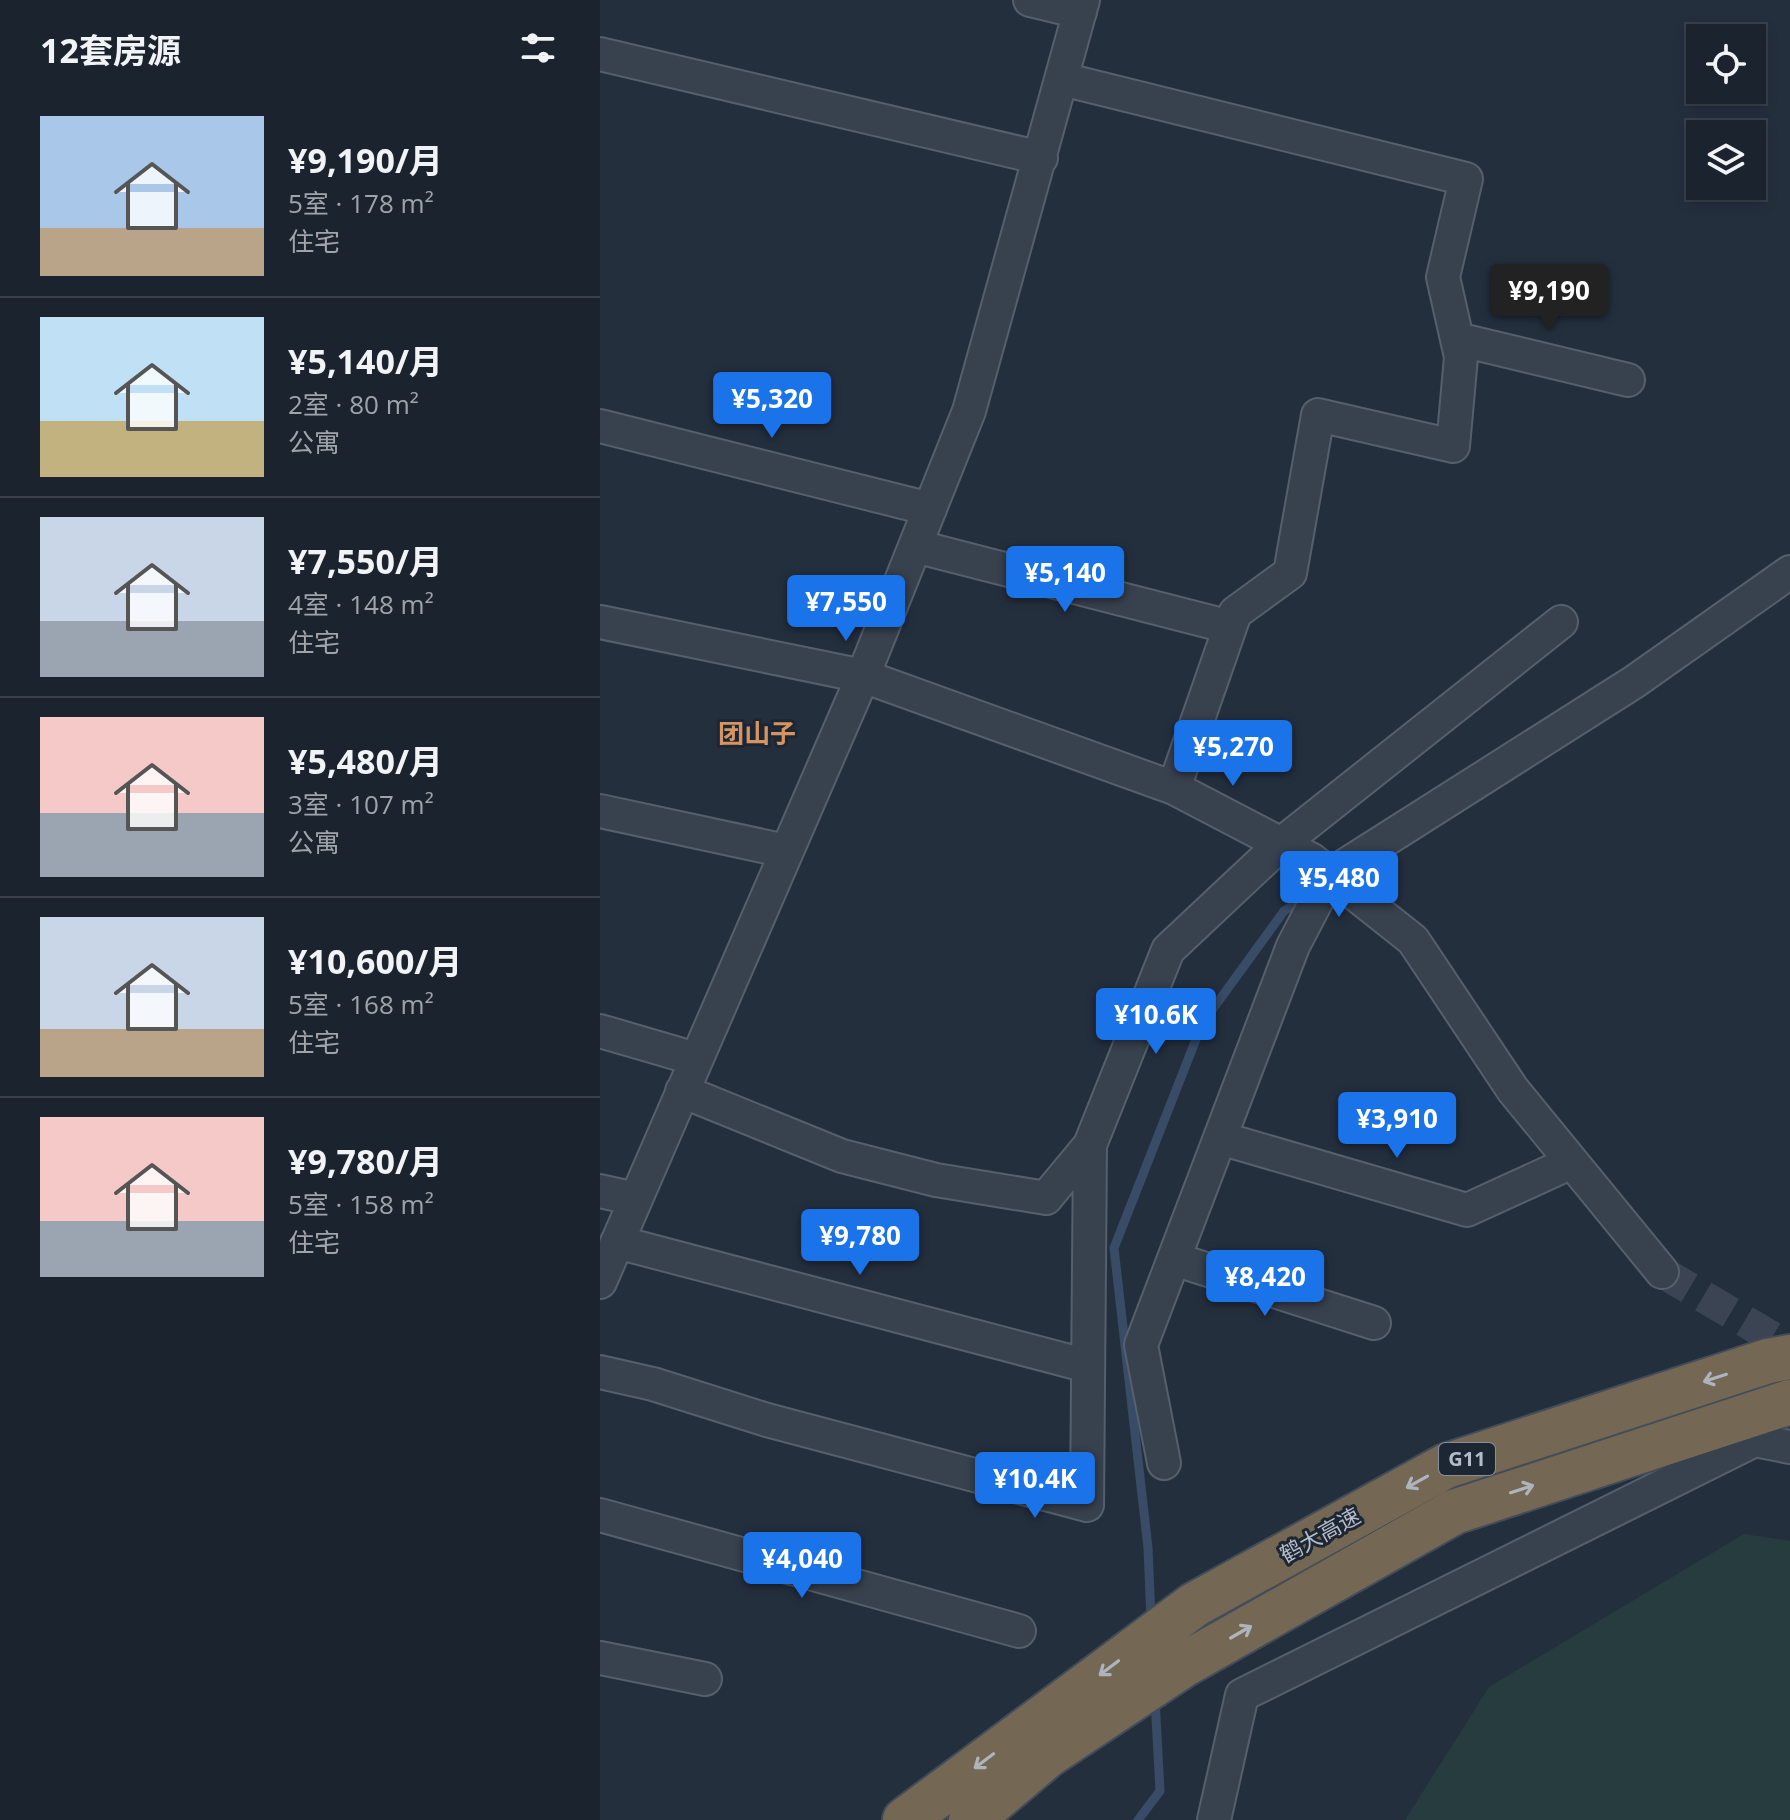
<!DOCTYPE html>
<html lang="zh">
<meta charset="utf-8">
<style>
:root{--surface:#1b232e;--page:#282f3a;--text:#f1f3f6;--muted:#a0a4aa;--line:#39404a;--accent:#1a73e8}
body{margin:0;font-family:"Open Sans","Noto Sans SC",sans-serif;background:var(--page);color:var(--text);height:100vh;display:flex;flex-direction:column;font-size:30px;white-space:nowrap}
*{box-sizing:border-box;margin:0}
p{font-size:26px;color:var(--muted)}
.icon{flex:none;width:44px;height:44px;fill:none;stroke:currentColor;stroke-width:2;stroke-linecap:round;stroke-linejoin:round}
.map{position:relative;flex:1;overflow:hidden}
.sheet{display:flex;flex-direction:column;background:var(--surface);width:600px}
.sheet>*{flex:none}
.buttons{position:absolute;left:1086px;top:24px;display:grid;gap:16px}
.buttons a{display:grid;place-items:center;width:80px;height:80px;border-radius:0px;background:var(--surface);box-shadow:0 4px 12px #0003,0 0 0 2px var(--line);font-size:40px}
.price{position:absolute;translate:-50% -68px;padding:0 18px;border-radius:8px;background:var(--accent);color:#fff;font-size:26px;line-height:52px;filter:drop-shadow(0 2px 4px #0008)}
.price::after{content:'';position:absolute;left:50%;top:48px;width:24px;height:18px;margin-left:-12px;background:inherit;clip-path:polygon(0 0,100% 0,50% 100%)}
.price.selected{background:#222;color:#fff}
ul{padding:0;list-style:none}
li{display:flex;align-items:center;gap:24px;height:200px;padding:0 40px}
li+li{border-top:2px solid var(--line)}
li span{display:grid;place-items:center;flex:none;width:224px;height:160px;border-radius:0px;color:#555}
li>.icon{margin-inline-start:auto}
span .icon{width:96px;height:96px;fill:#fffc;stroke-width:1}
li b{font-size:34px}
h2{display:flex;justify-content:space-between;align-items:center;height:96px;padding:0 40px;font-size:34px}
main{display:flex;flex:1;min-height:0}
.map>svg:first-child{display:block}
.green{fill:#263c3f}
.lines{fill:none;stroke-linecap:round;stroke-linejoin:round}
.stream{stroke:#394c67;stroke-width:9}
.minor-tunnel{stroke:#3a4453;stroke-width:32;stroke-dasharray:32 16;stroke-linecap:butt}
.minor-casing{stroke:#565f6c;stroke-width:36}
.highway-casing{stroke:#434c59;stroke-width:48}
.minor{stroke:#38414e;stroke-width:32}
.highway{stroke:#746855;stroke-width:44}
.oneway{stroke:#aeb4bd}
.labels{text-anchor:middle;stroke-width:6;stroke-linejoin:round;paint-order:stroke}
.shield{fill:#1d2633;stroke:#878f9c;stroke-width:2}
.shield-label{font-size:20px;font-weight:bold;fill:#b4bcc9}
.street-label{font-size:22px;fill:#b4bcc9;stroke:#1d2633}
.quarter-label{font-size:26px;font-weight:bold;fill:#d59563;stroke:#1d2633}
</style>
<main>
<section class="sheet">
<h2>12套房源<svg class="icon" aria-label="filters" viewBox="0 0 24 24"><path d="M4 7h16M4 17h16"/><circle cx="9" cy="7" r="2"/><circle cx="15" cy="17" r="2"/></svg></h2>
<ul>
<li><span style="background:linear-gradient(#a9c7e8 70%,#b9a48a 0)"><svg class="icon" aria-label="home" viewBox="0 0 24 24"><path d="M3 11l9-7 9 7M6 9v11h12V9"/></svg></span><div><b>¥9,190/月</b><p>5室 · 178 m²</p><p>住宅</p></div></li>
<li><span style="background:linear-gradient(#bfe0f5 65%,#c2b280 0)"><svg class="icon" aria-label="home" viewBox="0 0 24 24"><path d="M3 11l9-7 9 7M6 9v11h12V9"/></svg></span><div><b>¥5,140/月</b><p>2室 · 80 m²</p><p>公寓</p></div></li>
<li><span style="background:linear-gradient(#c9d6e8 65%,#9aa5b1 0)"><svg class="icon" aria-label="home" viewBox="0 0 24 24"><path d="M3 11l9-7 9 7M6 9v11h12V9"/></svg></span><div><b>¥7,550/月</b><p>4室 · 148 m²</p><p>住宅</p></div></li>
<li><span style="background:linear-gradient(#f6c9c9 60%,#9aa5b1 0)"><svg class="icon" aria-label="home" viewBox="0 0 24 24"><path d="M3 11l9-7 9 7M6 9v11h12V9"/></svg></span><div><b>¥5,480/月</b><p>3室 · 107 m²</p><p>公寓</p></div></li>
<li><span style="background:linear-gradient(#c9d6e8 70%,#b9a48a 0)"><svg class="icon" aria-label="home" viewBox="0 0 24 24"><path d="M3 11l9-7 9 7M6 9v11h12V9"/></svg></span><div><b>¥10,600/月</b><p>5室 · 168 m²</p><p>住宅</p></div></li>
<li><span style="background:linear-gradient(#f6c9c9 65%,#9aa5b1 0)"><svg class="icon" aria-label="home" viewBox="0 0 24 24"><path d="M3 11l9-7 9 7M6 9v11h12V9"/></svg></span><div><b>¥9,780/月</b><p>5室 · 158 m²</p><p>住宅</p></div></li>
</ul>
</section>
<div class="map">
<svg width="1190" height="1820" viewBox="0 0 1190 1820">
<rect width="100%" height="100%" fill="#242f3e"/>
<path class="green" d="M1144,1534L1190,1541V1820H805L889,1687Z"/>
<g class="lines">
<path class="stream" d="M551,1620L548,1548L514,1248L602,1024L684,911L706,897
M538,1820L560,1791L555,1699"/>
<path class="minor-tunnel" d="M1062,1272L1190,1348"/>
<g class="minor-casing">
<path id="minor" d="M430,0L480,12
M0,54L441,158
M462,79L866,179L843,277L861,357L853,446L718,415L690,573L635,613L574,788
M857,339L1028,380
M0,426L330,509
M315,546L630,627
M0,622L263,676L574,788L712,860L813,940L913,1090L1062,1272
M0,811L186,851
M0,1031L96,1059
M82,1091L242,1156L336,1180L446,1198L490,1145L568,950L681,844L961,622
M620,1138L867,1210L972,1162
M0,1191L36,1199
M17,1242L488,1366
M574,1259L774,1323
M0,1282L263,676L369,411L483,0
M0,1372L53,1384L167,1420L487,1505L490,1145
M564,1463L541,1345L693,946L730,875L1034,682L1190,572
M0,1515L419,1631
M0,1658L105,1679
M614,1820L642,1695L1155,1440L1190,1447"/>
</g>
<g class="highway-casing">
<path id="highway" d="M305,1820L594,1605L846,1466L1168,1361L1190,1357
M371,1820L448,1755L585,1664L854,1512L1190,1402"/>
</g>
<use href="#minor" class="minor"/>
<use href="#highway" class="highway"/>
</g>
<defs><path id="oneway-shaft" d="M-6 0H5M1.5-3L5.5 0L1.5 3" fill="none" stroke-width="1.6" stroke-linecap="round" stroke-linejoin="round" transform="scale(2)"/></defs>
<g class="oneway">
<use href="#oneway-shaft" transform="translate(1115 1378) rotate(162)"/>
<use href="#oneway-shaft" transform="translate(817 1482) rotate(151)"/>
<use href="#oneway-shaft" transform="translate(922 1489) rotate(-18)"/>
<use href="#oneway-shaft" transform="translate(641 1632) rotate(-30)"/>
<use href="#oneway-shaft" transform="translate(509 1668) rotate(143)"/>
<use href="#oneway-shaft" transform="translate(384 1761) rotate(143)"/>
</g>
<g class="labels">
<rect class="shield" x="839" y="1443" width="56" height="32" rx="6"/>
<g class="shield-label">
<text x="867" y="1466">G11</text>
</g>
<g class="street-label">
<text transform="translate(720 1535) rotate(-29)" y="8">鹤大高速</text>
</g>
<g class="quarter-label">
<text x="157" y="743">团山子</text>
</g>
</g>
</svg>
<div class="buttons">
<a><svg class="icon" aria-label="locate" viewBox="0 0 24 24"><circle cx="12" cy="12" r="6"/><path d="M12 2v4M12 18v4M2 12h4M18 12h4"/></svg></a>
<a><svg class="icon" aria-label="layers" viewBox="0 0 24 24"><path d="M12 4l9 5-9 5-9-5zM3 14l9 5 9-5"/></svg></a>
</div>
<b class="price selected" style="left:949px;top:332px">¥9,190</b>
<b class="price" style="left:172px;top:440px">¥5,320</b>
<b class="price" style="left:465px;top:614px">¥5,140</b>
<b class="price" style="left:246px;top:643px">¥7,550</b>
<b class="price" style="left:633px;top:788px">¥5,270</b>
<b class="price" style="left:739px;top:919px">¥5,480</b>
<b class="price" style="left:556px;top:1056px">¥10.6K</b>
<b class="price" style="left:797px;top:1160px">¥3,910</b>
<b class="price" style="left:260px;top:1277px">¥9,780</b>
<b class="price" style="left:665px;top:1318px">¥8,420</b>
<b class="price" style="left:435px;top:1520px">¥10.4K</b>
<b class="price" style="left:202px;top:1600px">¥4,040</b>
</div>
</main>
